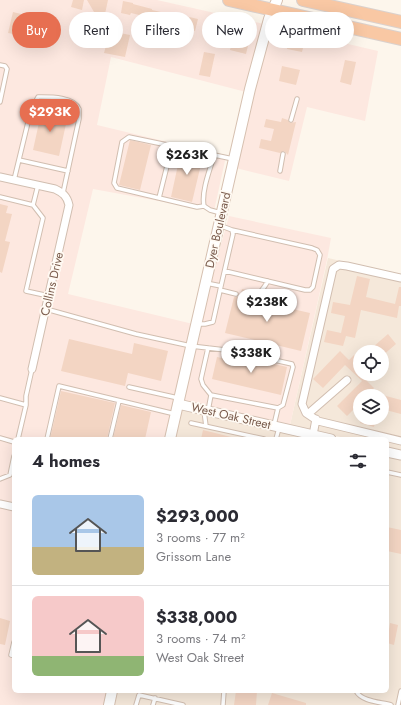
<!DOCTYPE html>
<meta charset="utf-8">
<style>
:root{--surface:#fff;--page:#f7f7f7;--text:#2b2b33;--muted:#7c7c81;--line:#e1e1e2;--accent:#e76f51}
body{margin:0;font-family:Jost,sans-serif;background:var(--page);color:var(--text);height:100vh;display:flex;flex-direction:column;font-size:15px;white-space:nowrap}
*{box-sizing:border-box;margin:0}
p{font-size:13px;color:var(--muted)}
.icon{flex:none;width:22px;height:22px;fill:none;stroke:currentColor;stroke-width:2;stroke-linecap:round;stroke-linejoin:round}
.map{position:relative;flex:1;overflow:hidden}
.panel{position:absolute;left:12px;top:437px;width:377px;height:256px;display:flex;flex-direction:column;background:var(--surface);border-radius:6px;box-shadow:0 4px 16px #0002}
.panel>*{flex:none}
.top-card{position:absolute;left:12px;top:12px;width:377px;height:36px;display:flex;gap:8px}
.buttons{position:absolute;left:353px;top:345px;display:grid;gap:8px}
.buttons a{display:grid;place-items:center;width:36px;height:36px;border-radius:50%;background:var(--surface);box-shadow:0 4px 16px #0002;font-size:20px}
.price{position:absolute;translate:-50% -34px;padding:0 9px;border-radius:14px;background:#fff;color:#222;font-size:13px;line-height:26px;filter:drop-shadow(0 1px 2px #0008)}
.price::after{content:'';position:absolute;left:50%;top:24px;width:12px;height:9px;margin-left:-6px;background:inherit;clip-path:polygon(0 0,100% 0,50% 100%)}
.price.selected{background:var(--accent);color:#fff}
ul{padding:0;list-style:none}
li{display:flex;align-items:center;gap:12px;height:100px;padding:0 20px}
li+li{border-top:1px solid var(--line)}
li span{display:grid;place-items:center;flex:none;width:112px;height:80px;border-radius:6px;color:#555}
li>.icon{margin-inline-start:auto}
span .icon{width:48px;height:48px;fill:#fffc;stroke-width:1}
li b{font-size:17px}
h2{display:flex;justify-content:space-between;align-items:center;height:48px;padding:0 20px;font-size:17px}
.pill{padding:0 14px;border-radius:18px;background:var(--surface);box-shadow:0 4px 16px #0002;font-size:14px;line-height:36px}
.pill.selected{background:var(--accent);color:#fff}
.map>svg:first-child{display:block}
.residential{fill:#f5e8da;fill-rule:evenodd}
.commercial{fill:#fde8e0}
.building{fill:#f3d5c3}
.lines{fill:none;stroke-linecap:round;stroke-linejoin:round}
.service-casing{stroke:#d1beb0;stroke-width:5.5}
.minor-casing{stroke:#d1beb0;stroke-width:9}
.tertiary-casing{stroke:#d1beb0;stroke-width:11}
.secondary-casing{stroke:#d6c0b0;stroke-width:12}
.trunk-casing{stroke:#dad1cd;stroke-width:14}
.service{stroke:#fff;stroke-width:3.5}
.minor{stroke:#fff;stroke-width:7}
.tertiary{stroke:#fff;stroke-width:9}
.secondary{stroke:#fff;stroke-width:10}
.trunk{stroke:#f9c8a4;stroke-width:12}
.labels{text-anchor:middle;stroke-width:3.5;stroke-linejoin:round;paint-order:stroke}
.street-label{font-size:12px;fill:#7a5c4d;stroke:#fffaf3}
</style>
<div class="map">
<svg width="401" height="705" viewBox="0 0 401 705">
<rect width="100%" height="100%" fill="#fdf6ec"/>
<path class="residential" d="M328,258L401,275V451L387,448V439H349L290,425ZM360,352H382V374H360ZM360,396H382V418H360Z
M181,409L313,439H174Z
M387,456L401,459V705H113L116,691H387Z"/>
<path class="commercial" d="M0,0H157L264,24L246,92L111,57L97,125L226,156L214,211L93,189L68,294L193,324L166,439H14V691H108L105,705H0Z
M271,26L378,51L365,121L307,107L289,181L236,168L254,90Z
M229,216L331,238L327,260L290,425L183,401L209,287Z"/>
<path class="building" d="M73,0H84L82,10L71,7Z
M87,0H108L105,14L94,12Z
M123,1L133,3V4L152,9V10L174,15L172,22L167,26L159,24L160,20L131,13L130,15L121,13Z
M13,12L29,16L25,36L8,33Z
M185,16L198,19L195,31L183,28Z
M212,21L226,24L225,27L251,33L246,54L230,50L233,39L209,34Z
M110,31L130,35L125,57L104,53Z
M288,41L304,44L302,52L287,49Z
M204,52L215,54L210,77L199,75Z
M345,60L356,62L351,85L340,82Z
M282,66L300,70L296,85L279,81Z
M50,107L63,110L60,123L66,124L59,156L33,150L40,118L47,120Z
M282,118L288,120L290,123L296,122L288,155L284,151L280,153L259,148L261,139L271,141L274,129L264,127L266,119L281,122Z
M130,140L151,145L140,190L119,185Z
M181,151L203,156L192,202L171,197Z
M0,204L8,206L6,213L12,214L5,241L10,242L2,273L0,272Z
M357,276L370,279L366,297L395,304L399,287H401V306H399L397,318L361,310L355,338L346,336L343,346L324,342L327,330L341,333L345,316L331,313L333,302L350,305Z
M242,289L250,291L247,297L249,300H253L310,313L301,351L225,333L234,297H240Z
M388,334L396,344L382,356V352H377L373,347Z
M69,339L132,354L134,343L168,351L161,381L128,373L125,386L61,371Z
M340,351L349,360L354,355L360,361V374H374L367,381L374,388L367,396H360V403L347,416L337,406L362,381L345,365L323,388L313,379Z
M217,357L235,361L236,357L243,359L244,357L287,367L281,395L212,379Z
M61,391L115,403L107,439H50Z
M382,395L401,400V414L382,409Z
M121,405L151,412L145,439H113Z
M362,418H376L374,427L360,423Z
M203,430L231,437V439H201Z
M387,527L401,530V554L387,551Z
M0,618L10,621L5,645L0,644Z
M390,623L398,625L394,645L387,643V630H389Z
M236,691H257L256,705H234Z
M272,693L306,703V705H268Z"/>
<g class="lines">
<g class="service-casing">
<path id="service" d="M0,65L5,66L7,69L0,102
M291,120L297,99
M19,160L68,171
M280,171L283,154
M14,180L31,110L38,97C48,97 74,96 79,109C79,111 79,116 79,119L63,193
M0,197L33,205L38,185
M159,198L117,188L114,183L122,142L129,137L172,146
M33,205L43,218L26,291L49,296
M204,206C201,192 210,169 214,156
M221,213L210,210L204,206L197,207L159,198L172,146L233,159
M219,225L232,230L233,234L221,286
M225,271L305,290H310L313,287L320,255L317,250L312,248L232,230
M220,290L236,294
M250,297C260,295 263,289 268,281
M46,309L136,334L191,346L234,351L292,364L293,367L283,405L278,408L274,425
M198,324H205L213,322L221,286L206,283
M208,348L201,379L203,385L211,395
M129,387L178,398
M0,398L26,405
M204,411L206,426
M208,411L211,395L278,408
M191,423L264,439
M0,438L14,442
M18,439L26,405V396L32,369
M47,439L59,386L175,414
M110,439L119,401
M276,439L279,428
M387,472L401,475
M0,479L10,475L14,456
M14,642L11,655L14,656
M356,691C362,702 381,702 391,705
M136,705L139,695L183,705
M153,705L155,698
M223,705L224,691
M398,705L401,691"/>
</g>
<g class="minor-casing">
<path id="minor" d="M0,177L55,189C63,193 67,196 69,205L32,369
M401,278L347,266L339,265L333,269L302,404L306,413L318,421L401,441
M308,414L347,380
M313,435L316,419
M0,504L14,507"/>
</g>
<g class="tertiary-casing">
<path id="tertiary" d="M178,404L331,439
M387,452L401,455"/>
</g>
<g class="secondary-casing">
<path id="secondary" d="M170,439L250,89L269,19L277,0
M109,705L112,691"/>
</g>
<g class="trunk-casing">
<path id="trunk" d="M229,0L401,39
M303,0L401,22"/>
</g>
<use href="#service" class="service"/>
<use href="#minor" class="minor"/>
<use href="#tertiary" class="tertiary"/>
<use href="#secondary" class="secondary"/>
<use href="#trunk" class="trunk"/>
</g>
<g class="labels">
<g class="street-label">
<text transform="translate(218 230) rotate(-77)" y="4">Dyer Boulevard</text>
<text transform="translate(52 284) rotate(-77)" y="4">Collins Drive</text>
<text transform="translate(231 416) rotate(13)" y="4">West Oak Street</text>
</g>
</g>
</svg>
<div class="buttons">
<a><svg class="icon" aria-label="locate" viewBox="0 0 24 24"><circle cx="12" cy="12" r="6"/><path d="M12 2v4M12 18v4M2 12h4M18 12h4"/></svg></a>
<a><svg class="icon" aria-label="layers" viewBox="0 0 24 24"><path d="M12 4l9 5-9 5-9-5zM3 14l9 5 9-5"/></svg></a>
</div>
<b class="price selected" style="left:50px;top:133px">$293K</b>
<b class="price" style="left:187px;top:176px">$263K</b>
<b class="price" style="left:267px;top:323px">$238K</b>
<b class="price" style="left:251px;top:374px">$338K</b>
<div class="top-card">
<a class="pill selected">Buy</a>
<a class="pill">Rent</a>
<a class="pill">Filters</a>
<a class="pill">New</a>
<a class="pill">Apartment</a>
</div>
<section class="panel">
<h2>4 homes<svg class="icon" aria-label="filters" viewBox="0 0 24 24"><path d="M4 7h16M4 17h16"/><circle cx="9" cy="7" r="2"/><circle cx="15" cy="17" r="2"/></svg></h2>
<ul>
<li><span style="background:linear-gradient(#a9c7e8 65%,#c2b280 0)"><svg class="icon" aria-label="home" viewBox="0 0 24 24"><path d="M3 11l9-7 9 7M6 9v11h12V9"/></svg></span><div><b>$293,000</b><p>3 rooms · 77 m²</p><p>Grissom Lane</p></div></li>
<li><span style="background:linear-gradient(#f6c9c9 75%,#8fb573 0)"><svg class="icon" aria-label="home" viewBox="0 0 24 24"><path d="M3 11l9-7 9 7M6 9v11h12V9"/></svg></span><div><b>$338,000</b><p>3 rooms · 74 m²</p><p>West Oak Street</p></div></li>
</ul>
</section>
</div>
